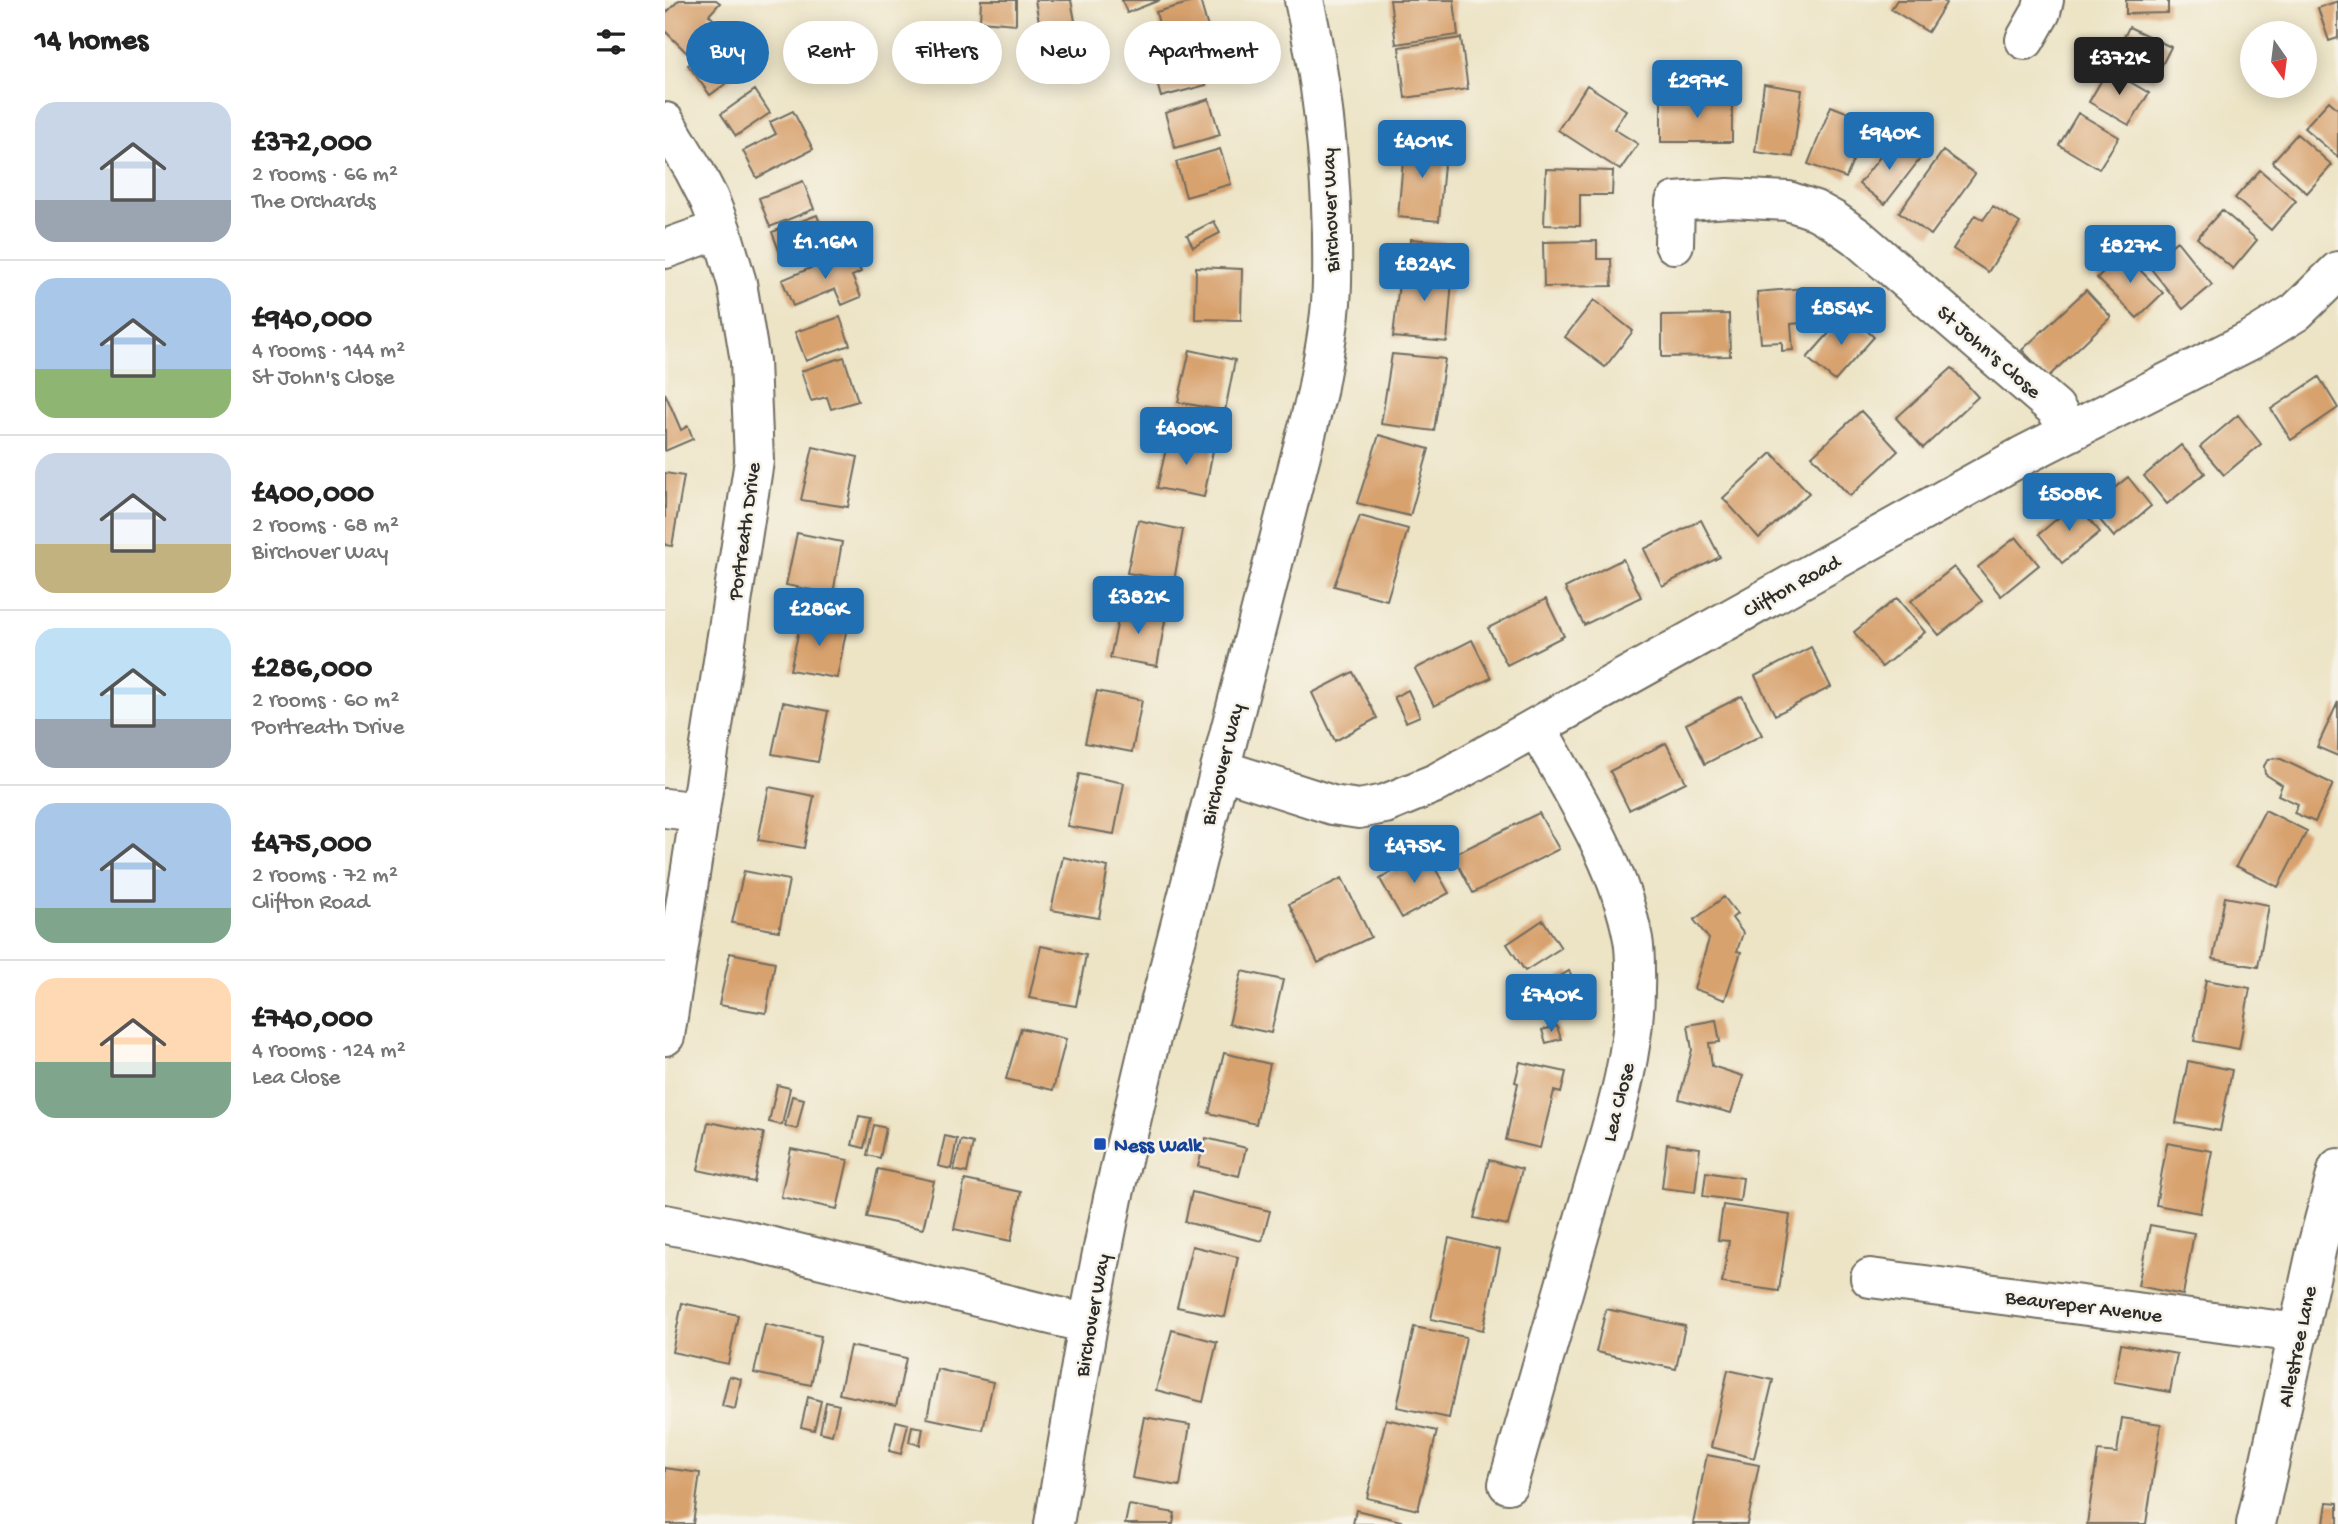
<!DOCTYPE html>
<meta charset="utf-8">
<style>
:root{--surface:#fff;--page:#f6f6f6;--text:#222;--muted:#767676;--line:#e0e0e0;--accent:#1f6fb2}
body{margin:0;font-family:"Gochi Hand",sans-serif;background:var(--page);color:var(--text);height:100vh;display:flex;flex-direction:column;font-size:26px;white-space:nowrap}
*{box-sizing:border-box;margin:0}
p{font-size:23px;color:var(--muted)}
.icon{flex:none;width:38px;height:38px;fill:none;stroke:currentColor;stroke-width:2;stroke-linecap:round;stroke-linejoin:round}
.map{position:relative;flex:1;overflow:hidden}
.panel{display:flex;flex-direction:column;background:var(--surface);width:665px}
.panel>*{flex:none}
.hud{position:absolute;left:21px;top:21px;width:665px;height:63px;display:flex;gap:14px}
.needle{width:46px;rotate:166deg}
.controls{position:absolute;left:1575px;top:21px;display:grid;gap:14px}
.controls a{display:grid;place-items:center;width:77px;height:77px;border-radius:50%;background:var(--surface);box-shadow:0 4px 18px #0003;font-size:35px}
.price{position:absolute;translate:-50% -60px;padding:0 16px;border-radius:7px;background:var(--accent);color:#fff;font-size:23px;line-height:46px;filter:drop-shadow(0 2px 4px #0008)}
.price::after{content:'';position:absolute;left:50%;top:42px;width:21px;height:16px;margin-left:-10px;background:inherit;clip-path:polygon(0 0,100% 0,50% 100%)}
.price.on{background:#222;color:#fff}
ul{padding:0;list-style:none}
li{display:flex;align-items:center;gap:21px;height:175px;padding:0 35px}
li+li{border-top:2px solid var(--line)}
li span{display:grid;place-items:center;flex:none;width:196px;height:140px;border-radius:21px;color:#555}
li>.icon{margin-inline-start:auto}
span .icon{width:84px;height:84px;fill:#fffc;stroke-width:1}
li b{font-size:30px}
h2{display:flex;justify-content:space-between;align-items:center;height:84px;padding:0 35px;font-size:30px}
.pill{padding:0 24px;border-radius:32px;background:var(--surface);box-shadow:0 4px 18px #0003;font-size:24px;line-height:63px}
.pill.on{background:var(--accent);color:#fff}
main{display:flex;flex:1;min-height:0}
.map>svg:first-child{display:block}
.building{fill:#d8a26e}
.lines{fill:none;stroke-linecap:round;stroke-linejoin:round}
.minor-casing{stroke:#6f6c61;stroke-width:42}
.minor{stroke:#fff;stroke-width:38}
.transit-dot{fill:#1a4fb4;stroke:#f7f3e8;stroke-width:2.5}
.labels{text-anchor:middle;stroke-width:5;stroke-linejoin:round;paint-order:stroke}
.street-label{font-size:21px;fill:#2b2b2b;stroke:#f7f3e8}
.transit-label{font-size:21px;font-weight:bold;fill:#164399;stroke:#f7f3e8;text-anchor:start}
</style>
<main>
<section class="panel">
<h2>14 homes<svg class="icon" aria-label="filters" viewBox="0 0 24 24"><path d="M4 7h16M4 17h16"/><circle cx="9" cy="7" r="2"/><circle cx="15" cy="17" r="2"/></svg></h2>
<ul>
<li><span style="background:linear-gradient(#c9d6e8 70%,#9aa5b1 0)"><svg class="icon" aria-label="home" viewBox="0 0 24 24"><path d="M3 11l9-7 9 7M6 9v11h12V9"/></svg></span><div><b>£372,000</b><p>2 rooms · 66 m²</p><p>The Orchards</p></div></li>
<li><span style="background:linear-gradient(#a9c7e8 65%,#8fb573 0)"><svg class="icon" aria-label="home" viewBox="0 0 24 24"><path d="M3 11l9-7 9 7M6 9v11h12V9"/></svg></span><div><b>£940,000</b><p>4 rooms · 144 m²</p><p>St John's Close</p></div></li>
<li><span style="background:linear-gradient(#c9d6e8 65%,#c2b280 0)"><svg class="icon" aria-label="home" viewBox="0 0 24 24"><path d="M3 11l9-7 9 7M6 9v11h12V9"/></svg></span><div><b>£400,000</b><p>2 rooms · 68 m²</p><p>Birchover Way</p></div></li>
<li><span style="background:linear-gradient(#bfe0f5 65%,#9aa5b1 0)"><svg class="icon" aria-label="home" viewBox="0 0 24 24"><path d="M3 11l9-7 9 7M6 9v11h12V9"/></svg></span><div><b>£286,000</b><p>2 rooms · 60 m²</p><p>Portreath Drive</p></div></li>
<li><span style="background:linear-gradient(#a9c7e8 75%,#7fa58c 0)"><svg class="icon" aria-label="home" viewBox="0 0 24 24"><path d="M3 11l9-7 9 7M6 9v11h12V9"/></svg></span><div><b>£475,000</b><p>2 rooms · 72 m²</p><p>Clifton Road</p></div></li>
<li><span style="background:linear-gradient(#ffd9b3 60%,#7fa58c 0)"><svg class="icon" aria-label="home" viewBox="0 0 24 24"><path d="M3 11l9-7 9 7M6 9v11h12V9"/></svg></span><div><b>£740,000</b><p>4 rooms · 124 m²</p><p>Lea Close</p></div></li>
</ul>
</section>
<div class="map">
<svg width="1673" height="1524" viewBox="0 0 1673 1524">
<rect width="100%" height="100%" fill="#f7f3e8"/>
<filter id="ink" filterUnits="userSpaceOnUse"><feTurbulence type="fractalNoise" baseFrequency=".0143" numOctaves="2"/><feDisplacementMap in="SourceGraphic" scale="14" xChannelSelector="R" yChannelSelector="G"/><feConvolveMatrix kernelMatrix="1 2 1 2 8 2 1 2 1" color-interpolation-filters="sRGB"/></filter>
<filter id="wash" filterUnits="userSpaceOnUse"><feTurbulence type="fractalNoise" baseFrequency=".00686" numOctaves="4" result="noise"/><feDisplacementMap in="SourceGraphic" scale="28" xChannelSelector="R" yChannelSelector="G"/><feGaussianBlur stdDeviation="1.57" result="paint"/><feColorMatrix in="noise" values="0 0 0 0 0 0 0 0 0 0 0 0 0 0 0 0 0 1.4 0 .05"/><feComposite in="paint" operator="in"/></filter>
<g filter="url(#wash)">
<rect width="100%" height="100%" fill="#ede4c6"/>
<g id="blocks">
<path class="building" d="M14,0H51L55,3L44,15L52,23L22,53L0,31V14Z
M316,0H351V24L315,21Z
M370,0H406L410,21L375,27Z
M457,0H495L462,13Z
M535,0L545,35L500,48L491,12Z
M725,0H789L793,35L731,44Z
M1232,0H1277L1281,3L1263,32L1226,9Z
M1461,0H1503V13L1461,14Z
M1673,1V38L1664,41L1653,8Z
M75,27L97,57L45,95L23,65Z
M1464,27L1506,47L1489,81L1447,61Z
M796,38L803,89L740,98L734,47Z
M531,49L541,85L496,97L486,62Z
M1443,69L1484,93L1464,125L1424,102Z
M1099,84L1137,90L1128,157L1090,152Z
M922,85L961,110L949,129L973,144L955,170L893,130Z
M90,90L105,113L71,136L56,114Z
M1067,98V142H996V99Z
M544,99L555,135L510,148L500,113Z
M1664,101L1673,109V157L1639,128Z
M1166,106L1204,121L1181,178L1143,164Z
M128,111L148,149L92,178L78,151L111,134L105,122Z
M1413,113L1454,137L1434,169L1394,145Z
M1632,134L1667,165L1642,193L1607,162Z
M740,138L781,142L774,221L733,217Z
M1229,139L1255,159L1220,204L1194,184Z
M555,149L566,184L521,197L511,162Z
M1278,151L1310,174L1266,235L1234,212Z
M881,169L948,171L947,195H915V226L879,225Z
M1595,170L1631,201L1606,230L1570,198Z
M138,181L149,209L105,227L94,198Z
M1328,206L1355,223L1323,272L1288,249L1310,215L1318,220Z
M1557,210L1592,240L1568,269L1532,238Z
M152,215L163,244L118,261L107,232Z
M549,221L555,233L528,247L522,235Z
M746,239L781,242L780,260L745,258Z
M932,241V259H946L947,286L879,287L878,242Z
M1512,241L1547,285L1518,309L1483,265Z
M186,251L196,272L187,276L196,297L177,305L170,289L128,306L117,280Z
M1457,252L1498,293L1472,318L1432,278Z
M736,264L788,268L782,342L728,337Z
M531,267L577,269L576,320L530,319Z
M1139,288L1140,310L1135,308L1136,323L1126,324L1128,350L1117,351V342L1096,343L1092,292Z
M1421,290L1446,317L1383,377L1357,350Z
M929,300L968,331L940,367L900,337Z
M1182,313L1209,337L1170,381L1142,358Z
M1064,314L1065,356L997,357V315Z
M175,317L185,345L141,361L130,332Z
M525,350L570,360L560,411L513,402Z
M727,354L780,359L769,431L716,424Z
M179,357L193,401L166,409L162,397L146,401L136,371Z
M1287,368L1313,397L1258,448L1231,418Z
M1654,377L1673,408L1626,440L1606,409Z
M0,393L16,430L23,426L28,439L0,451Z
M1196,411L1233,451L1185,496L1147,456Z
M1573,415L1596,444L1559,475L1535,447Z
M714,435L764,449L745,516L692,503Z
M504,436L549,445L539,497L492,488Z
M1516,445L1540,473L1502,504L1479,476Z
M148,447L193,457L183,507L136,500Z
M1107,453L1144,493L1094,538L1058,498Z
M0,473L19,476L7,546L0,545Z
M1463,477L1486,506L1449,537L1425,508Z
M1411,503L1435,532L1397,563L1374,534Z
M695,516L743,529L722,600L669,586Z
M473,520L518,530L509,581L462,573Z
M1036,520L1055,557L997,586L979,549Z
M132,533L177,542L168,594L121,585Z
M1351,537L1374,565L1336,596L1313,567Z
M958,559L976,597L919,625L900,588Z
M1289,567L1317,601L1274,635L1246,601Z
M1232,598L1260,632L1217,667L1189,632Z
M881,599L899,636L842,665L823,628Z
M456,606L501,615L492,666L445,658Z
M137,617L182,627L172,678L125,670Z
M807,640L826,678L769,706L750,669Z
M1146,647L1166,687L1110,715L1090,676Z
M688,672L712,718L670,741L647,693Z
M743,690L755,716L741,722L729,697Z
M432,691L477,700L467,752L420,743Z
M1077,696L1097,735L1040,764L1021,724Z
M118,702L163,711L153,762L107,754Z
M1673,702V756L1652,747Z
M1001,743L1021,782L964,810L945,771Z
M1608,758L1616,759L1668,784L1650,822L1629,813L1633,804L1613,795L1617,785L1600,774L1599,766L1602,761Z
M414,774L459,783L449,834L402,826Z
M104,787L149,796L139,848L93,840Z
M1600,810L1642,831L1613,887L1571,866Z
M874,813L894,849L808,893L788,855Z
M761,852L784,893L737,918L715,879Z
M398,857L443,867L434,918L386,910Z
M79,871L124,880L114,931L67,923Z
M677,878L706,937L653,963L624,904Z
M1059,897L1072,914L1067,918L1078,933L1072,951L1076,952L1060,1000L1029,989L1044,939L1029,920Z
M1560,897L1604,905L1593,967L1548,959Z
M878,920L896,948L860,971L842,944Z
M376,946L421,955L411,1006L364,998Z
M65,953L110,962L101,1013L54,1005Z
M577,971L618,980L606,1033L564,1024Z
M904,971L919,996L885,1016L871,991Z
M1541,980L1585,988L1574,1049L1529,1041Z
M1051,1020L1055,1042L1044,1043L1047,1066L1078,1076L1066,1113L1014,1099L1027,1050L1023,1025Z
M892,1026L896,1039L881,1043L877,1030Z
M356,1028L401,1039L388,1090L341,1079Z
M559,1053L605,1064L591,1124L544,1113Z
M1523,1061L1567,1070L1555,1131L1511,1123Z
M855,1062L901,1072L896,1093L889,1091L875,1148L841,1140L853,1083L850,1082Z
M112,1085L125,1088L117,1125L104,1122Z
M127,1096L139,1099L132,1129L120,1126Z
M194,1116L206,1118L199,1148L187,1145Z
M43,1122L99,1133L89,1182L33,1170Z
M209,1125L221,1128L215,1158L202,1155Z
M280,1136L292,1139L286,1169L273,1166Z
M541,1138L581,1148L574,1176L533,1166Z
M296,1140L308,1143L302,1173L289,1170Z
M1502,1143L1547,1151L1535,1213L1491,1205Z
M1002,1144L1035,1148L1030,1192L997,1188Z
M126,1149L183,1160L172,1209L116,1197Z
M824,1160L857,1169L843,1225L809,1218Z
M213,1169L269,1181L258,1229L202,1217Z
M1041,1172L1078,1178L1075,1201L1038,1196Z
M300,1180L356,1192L346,1241L289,1229Z
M527,1192L605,1211L597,1241L520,1222Z
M1058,1205L1125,1215L1114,1291L1057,1283L1064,1241L1053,1240Z
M1485,1225L1529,1233L1518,1295L1473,1286Z
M784,1238L835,1250L818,1330L766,1319Z
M527,1246L573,1257L560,1317L512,1307Z
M17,1303L73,1315L63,1364L7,1352Z
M941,1309L1020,1326L1011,1369L931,1352Z
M100,1324L156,1336L146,1385L89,1373Z
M749,1327L801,1337L784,1418L732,1407Z
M507,1330L552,1342L538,1402L491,1390Z
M1456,1344L1512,1354L1505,1392L1449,1382Z
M185,1346L241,1358L231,1406L174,1394Z
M272,1369L328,1382L318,1430L262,1418Z
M1063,1370L1108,1380L1089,1458L1046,1447Z
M64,1376L76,1379L70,1409L57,1406Z
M143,1397L156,1401L149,1430L136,1427Z
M161,1402L174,1405L167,1435L155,1432Z
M479,1417L525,1425L515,1486L467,1478Z
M1457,1418L1496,1424L1481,1524H1422L1433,1451L1452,1453Z
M721,1419L772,1431L753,1510L702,1498Z
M231,1421L243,1424L236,1454L224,1451Z
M247,1426L258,1428L255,1445L244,1442Z
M1042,1455L1094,1465L1082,1524H1028Z
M0,1468L35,1473L28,1524H0Z
M1662,1502L1673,1503V1524H1659Z
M464,1505L510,1513L508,1524H460Z
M691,1510L736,1521L735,1524H688Z"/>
</g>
</g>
<g filter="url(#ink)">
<use href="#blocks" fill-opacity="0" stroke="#6f6c61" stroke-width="2"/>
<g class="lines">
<g class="minor-casing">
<path id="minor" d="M1360,40L1376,12L1379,0
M0,122L29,170L44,199L56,229L72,283L85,361L89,461L0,1036
M1009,244L1010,202L1063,198L1123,201L1150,210L1168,220L1192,237L1390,408L1405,432
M0,249L56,229
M555,769L667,805L694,809L720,804L771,783L1357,456L1586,340L1631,312L1673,271
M0,808L35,812
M0,1224L67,1237L423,1324
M1205,1278L1634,1333
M843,1484C868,1396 894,1307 919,1219C943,1137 973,1057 970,971C970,961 970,950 968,939C954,863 909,795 872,728
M389,1524L423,1324L448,1198L481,1058L652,392C657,362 664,332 666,302C668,279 667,256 667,233C665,155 656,76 639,0
M1591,1524L1652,1247L1673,1168"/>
</g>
<use href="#minor" class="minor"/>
</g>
</g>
<rect class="transit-dot" x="428" y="1137" width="14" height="14" rx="3.5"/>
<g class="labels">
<g class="street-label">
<text transform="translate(664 210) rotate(-92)" y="7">Birchover Way</text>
<text transform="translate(1325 351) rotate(41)" y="7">St John's Close</text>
<text transform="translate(78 531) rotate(-82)" y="7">Portreath Drive</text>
<text transform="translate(1126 585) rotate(-29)" y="7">Clifton Road</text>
<text transform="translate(556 764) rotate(-76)" y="7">Birchover Way</text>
<text transform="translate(952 1102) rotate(-76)" y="7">Lea Close</text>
<text transform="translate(1419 1305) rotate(7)" y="7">Beaureper Avenue</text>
<text transform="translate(426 1315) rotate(-80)" y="7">Birchover Way</text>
<text transform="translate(1631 1346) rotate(-78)" y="7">Allestree Lane</text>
</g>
<g class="transit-label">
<text x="449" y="1151">Ness Walk</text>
</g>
</g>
</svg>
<div class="controls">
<a><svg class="needle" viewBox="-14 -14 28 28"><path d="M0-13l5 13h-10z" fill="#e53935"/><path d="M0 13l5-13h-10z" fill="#767676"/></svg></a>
</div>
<b class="price on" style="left:1454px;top:97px">£372K</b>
<b class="price" style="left:1032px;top:120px">£297K</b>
<b class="price" style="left:1224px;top:172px">£940K</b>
<b class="price" style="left:757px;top:180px">£401K</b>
<b class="price" style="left:160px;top:281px">£1.16M</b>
<b class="price" style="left:1465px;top:285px">£827K</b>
<b class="price" style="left:759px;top:303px">£824K</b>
<b class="price" style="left:1176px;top:347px">£854K</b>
<b class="price" style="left:521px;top:467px">£400K</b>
<b class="price" style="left:1404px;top:533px">£508K</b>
<b class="price" style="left:473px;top:636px">£382K</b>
<b class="price" style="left:154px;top:648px">£286K</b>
<b class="price" style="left:749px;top:885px">£475K</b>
<b class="price" style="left:886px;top:1034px">£740K</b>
<div class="hud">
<a class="pill on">Buy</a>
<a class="pill">Rent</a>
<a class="pill">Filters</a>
<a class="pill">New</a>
<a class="pill">Apartment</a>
</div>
</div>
</main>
